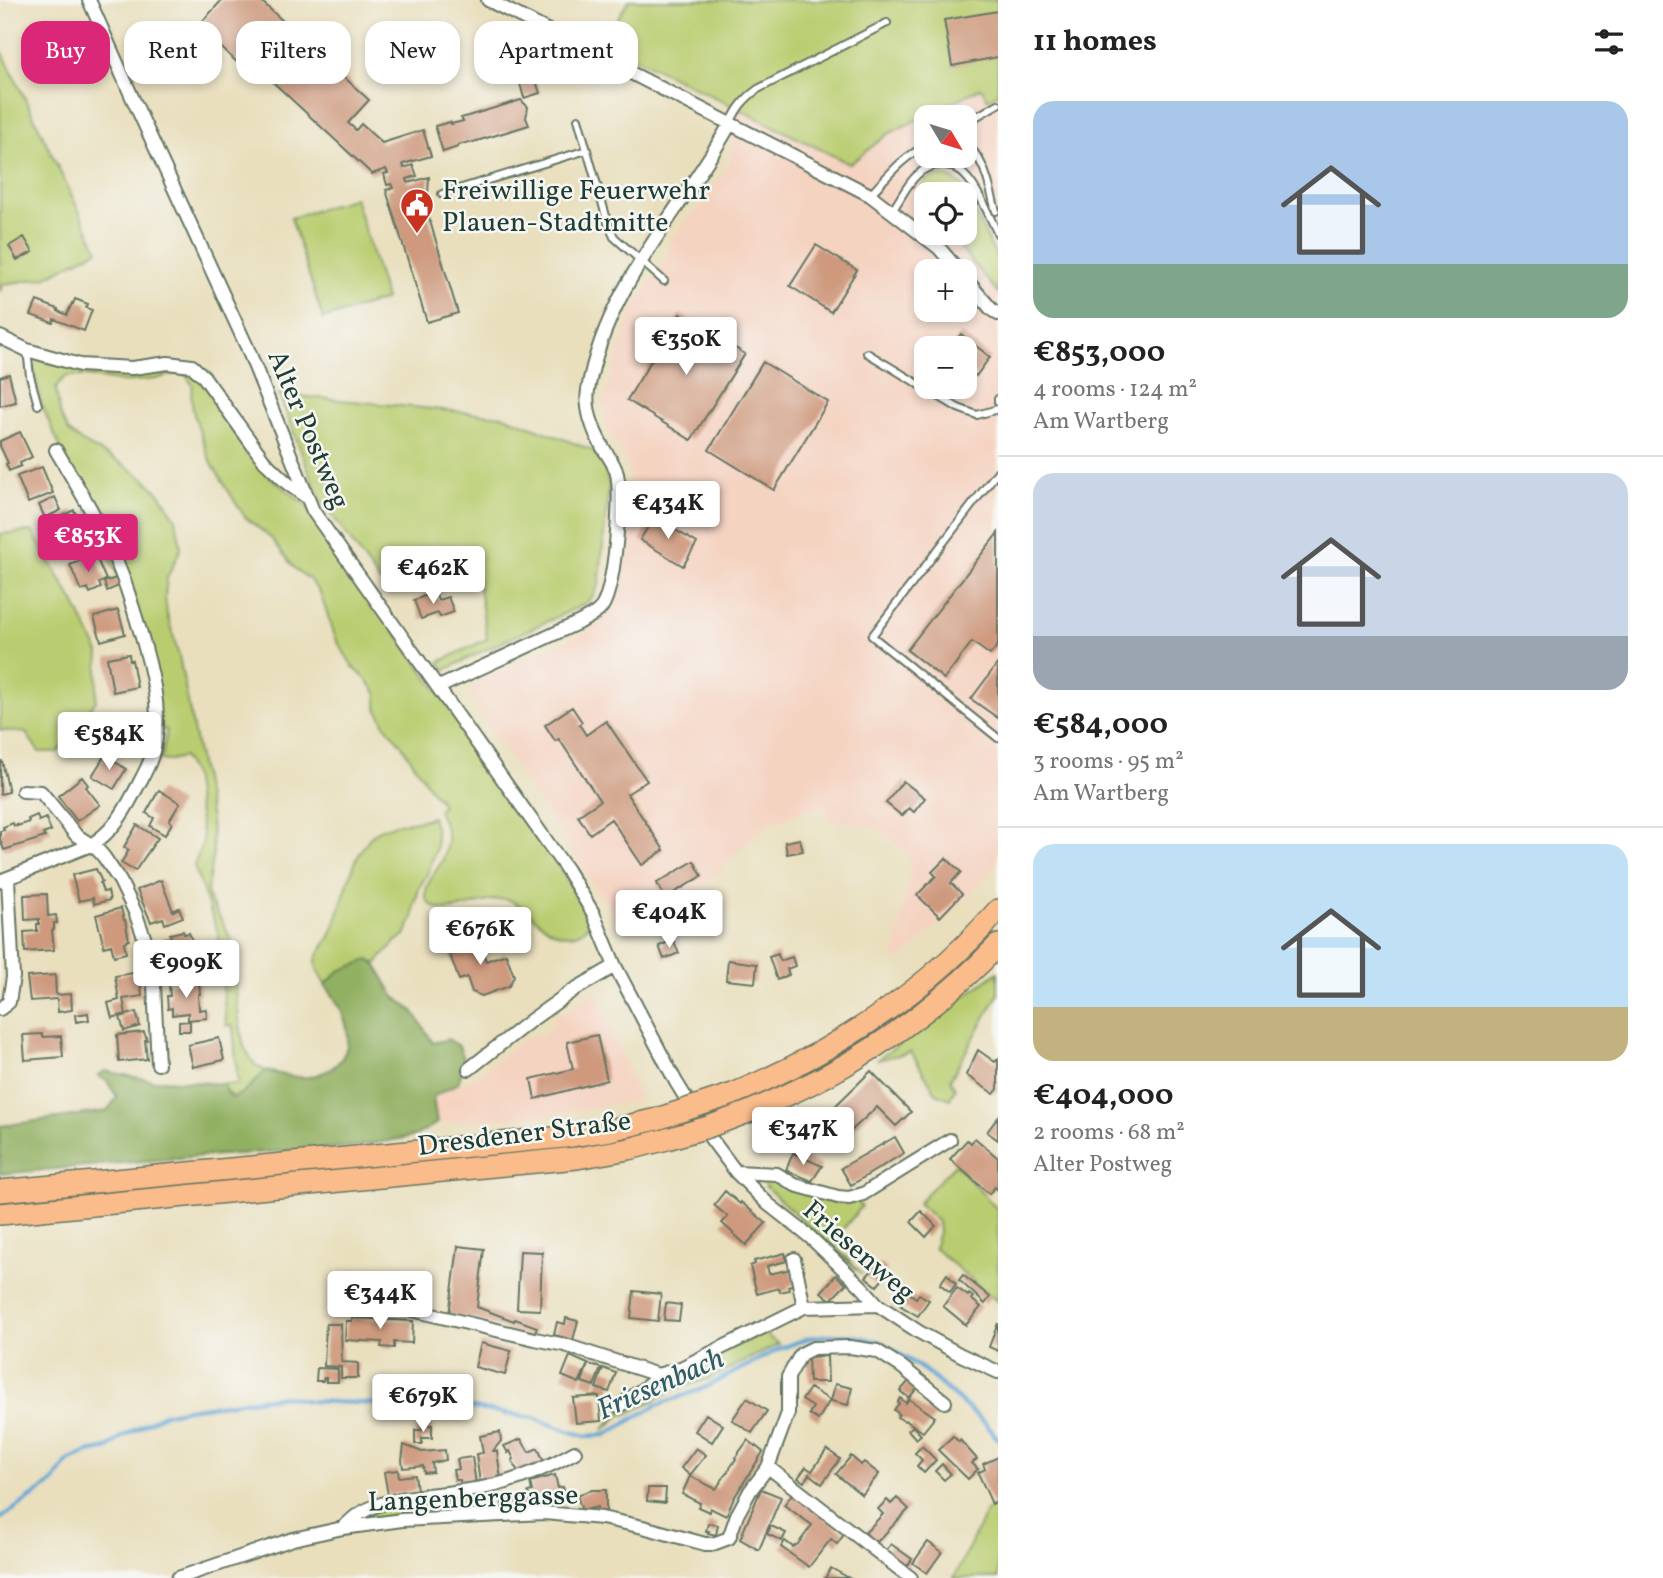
<!DOCTYPE html>
<meta charset="utf-8">
<style>
:root{--surface:#fff;--page:#f2f2f2;--text:#222;--muted:#767676;--line:#e0e0e0;--accent:#db2777}
body{margin:0;font-family:Vollkorn,serif;background:var(--page);color:var(--text);height:100vh;display:flex;flex-direction:column;font-size:26px;white-space:nowrap}
*{box-sizing:border-box;margin:0}
p{font-size:23px;color:var(--muted)}
.icon{flex:none;width:38px;height:38px;fill:none;stroke:currentColor;stroke-width:2;stroke-linecap:round;stroke-linejoin:round}
.map{position:relative;flex:1;overflow:hidden}
.side{display:flex;flex-direction:column;background:var(--surface);width:665px}
.side>*{flex:none}
.top-card{position:absolute;left:21px;top:21px;width:665px;height:63px;display:flex;gap:14px}
.needle{width:46px;rotate:128deg}
.fabs{position:absolute;left:914px;top:105px;display:grid;gap:14px}
.fabs a{display:grid;place-items:center;width:63px;height:63px;border-radius:14px;background:var(--surface);box-shadow:0 4px 10px #0003;font-size:35px}
.price{position:absolute;translate:-50% -60px;padding:0 16px;border-radius:7px;background:#fff;color:#222;font-size:23px;line-height:46px;filter:drop-shadow(0 2px 4px #0008)}
.price::after{content:'';position:absolute;left:50%;top:42px;width:21px;height:16px;margin-left:-10px;background:inherit;clip-path:polygon(0 0,100% 0,50% 100%)}
.price.active{background:var(--accent);color:#fff}
ul{padding:0;list-style:none}
li{display:grid;align-content:center;gap:14px;height:371px;padding:0 35px}
li+li{border-top:2px solid var(--line)}
li span{display:grid;place-items:center;height:217px;border-radius:21px;color:#555}
li>.icon{margin-inline-start:auto}
span .icon{width:126px;height:126px;fill:#fffc;stroke-width:1}
li b{font-size:30px}
h2{display:flex;justify-content:space-between;align-items:center;height:84px;padding:0 35px;font-size:30px}
.tag{padding:0 24px;border-radius:21px;background:var(--surface);box-shadow:0 4px 10px #0003;font-size:24px;line-height:63px}
.tag.active{background:var(--accent);color:#fff}
main{display:flex;flex:1;min-height:0}
.map>svg:first-child{display:block}
.built{fill:#f5d3c1;fill-rule:evenodd}
.green{fill:#b9cd70;stroke:#6c8552;stroke-width:2}
.forest{fill:#92b062;stroke:#58764b;stroke-width:2}
.lines{fill:none;stroke-linecap:round;stroke-linejoin:round}
.stream{stroke:#60a5d5;stroke-width:4.5}
.building{fill:#ce997d}
.service-casing{stroke:#667664;stroke-width:10}
.minor-casing{stroke:#667664;stroke-width:16}
.primary-casing{stroke:#667664;stroke-width:24}
.service{stroke:#fff;stroke-width:6}
.minor{stroke:#fff;stroke-width:12}
.primary{stroke:#fabc8b;stroke-width:21}
.primary-bridge-casing{stroke:#667664;stroke-width:24;stroke-linecap:butt}
.primary-bridge{stroke:#fabc8b;stroke-width:21}
.labels{text-anchor:middle;stroke-width:5;stroke-linejoin:round;paint-order:stroke}
.poi-label{font-size:28px;fill:#1f3d34;stroke:#f6f6f2;text-anchor:start}
.street-label{font-size:28px;fill:#1f3d34;stroke:#f6f6f2}
.water-label{font-size:30px;font-style:italic;fill:#325c64;stroke:#f6f6f2}
</style>
<main>
<div class="map">
<svg width="998" height="1578" viewBox="0 0 998 1578">
<rect width="100%" height="100%" fill="#f6f6f2"/>
<filter id="ink" filterUnits="userSpaceOnUse"><feTurbulence type="fractalNoise" baseFrequency=".0143" numOctaves="2"/><feDisplacementMap in="SourceGraphic" scale="14" xChannelSelector="R" yChannelSelector="G"/><feConvolveMatrix kernelMatrix="1 2 1 2 8 2 1 2 1" color-interpolation-filters="sRGB"/></filter>
<filter id="wash" filterUnits="userSpaceOnUse"><feTurbulence type="fractalNoise" baseFrequency=".00686" numOctaves="4" result="noise"/><feDisplacementMap in="SourceGraphic" scale="28" xChannelSelector="R" yChannelSelector="G"/><feGaussianBlur stdDeviation="1.57" result="paint"/><feColorMatrix in="noise" values="0 0 0 0 0 0 0 0 0 0 0 0 0 0 0 0 0 1.4 0 .05"/><feComposite in="paint" operator="in"/></filter>
<g filter="url(#wash)">
<rect width="100%" height="100%" fill="#e9dfbd"/>
<path class="built" d="M998,0V863L951,914L915,947L893,963L911,862L906,853L888,836L864,824L829,821L827,807L812,809L774,821L745,843L709,883L677,902L645,916L619,925L569,847L483,719L470,696L472,685L592,628L613,609L623,586L630,482L628,466L624,455L611,438L605,421L603,401L632,310L667,257L671,238L704,201L731,160L732,105ZM926,117H964V156H926ZM926,194H964V233H926ZM926,271H964V310H926ZM926,348H964V387H926Z
M596,992L641,1100L541,1116L437,1123L433,1096L458,1083L479,1076L522,1039L541,1035L554,1026V1017Z"/>
<path class="green" d="M629,0H998V94L988,99L981,88L888,134L850,164L603,42Z
M1,49L98,250L44,278L4,284L0,291V50Z
M945,175L962,185L998,261V293L948,233H964V194H926V214L918,204L915,195L927,179Z
M355,198L386,299L323,319L291,218Z
M31,357C66,369 96,374 133,373C142,373 151,373 160,372C169,371 178,368 187,371C194,373 199,379 204,384L268,475L305,504L544,841L589,917C589,924 586,930 578,933C550,944 530,906 509,900C487,894 441,924 427,900C421,888 437,871 442,861C445,854 448,843 447,835C446,825 441,818 438,810L442,805L439,799L433,793L400,743L385,725L377,708V694L366,679L353,667L336,639L320,593L309,579L295,569L271,538L245,517L227,489L209,458L194,415L191,397L193,386L186,375L178,373L156,379L123,382L88,376H67L59,383L56,389L60,414L68,431L82,442L125,465L147,481L160,494L176,519L181,548L167,578L165,596L167,614L179,656L211,820L213,854L207,891L209,900L222,921L231,940L239,1019L244,1047L255,1065L266,1071C251,1083 252,1090 232,1098L225,1090L224,1084H238L233,1026L226,1025L218,933L194,866L203,841L193,775L183,757L166,761L157,758L158,754L162,755L167,730L161,729L149,645L41,404Z
M279,394L504,416L592,450L604,466L609,485L599,585L593,596L585,604L489,648L445,670L439,662L487,639L473,550L380,582L318,495Z
M32,531L75,604L99,653L96,701L58,752H39L26,733L0,730V534Z
M432,817L436,831V848L428,873L419,888L414,907L413,918L405,935L395,942L376,964L368,961L339,971L325,985C322,979 317,971 316,965C314,955 326,945 330,936C343,909 351,851 375,833C389,822 415,824 432,817Z
M998,972V995L950,1080L955,1088L950,1099L936,1093L911,1052L877,1060Z
M955,1164L998,1210V1302L934,1248L939,1232L938,1222L918,1203Z
M775,1179C801,1191 826,1208 856,1200L862,1206L832,1243L862,1274L828,1245L765,1186L764,1183L767,1180Z
M766,1332L770,1338L779,1344L708,1379L678,1388L625,1415L622,1414L603,1430C640,1381 711,1357 766,1332Z
M468,1494L469,1508L409,1514L360,1522L359,1518L380,1508Z
M998,1504V1578H954L987,1510Z"/>
<path class="forest" d="M368,960L376,964L394,996L414,1012L433,1043L448,1039L459,1046L465,1062L458,1083L433,1097L437,1123L415,1136L360,1146L188,1157L0,1174V1126L107,1111L117,1097L107,1081L98,1076L105,1071L155,1081L164,1080L224,1084L225,1090L232,1098C252,1090 251,1083 266,1071C277,1073 298,1079 309,1077C364,1065 352,1018 325,985L339,971Z"/>
<g class="lines">
<path class="stream" d="M0,1519L53,1482L68,1461L88,1452L108,1448L120,1438L164,1414L187,1409L285,1396L309,1401L473,1408L534,1418L571,1432L586,1436L605,1435L657,1405L702,1389L779,1349L809,1338L829,1335L854,1336L881,1342L924,1370L985,1423L998,1439"/>
</g>
<g id="blocks">
<path class="building" d="M222,0H260L369,100L348,123L356,130L361,124L382,143L423,130L431,156L403,164L404,168L413,165L417,176L407,179L408,183L429,177L428,194L422,195L458,313L427,322L386,190L393,188L391,184L387,185L384,174L388,173L386,169L372,174L247,58L240,65L198,26Z
M998,11V57L952,66L944,20Z
M532,69L540,93L524,98L517,73Z
M521,100L528,107L526,118L529,125L470,143L469,142L458,145V147L443,152L435,126L450,122L451,124L463,121L461,118Z
M24,237L33,252L17,260L9,246Z
M816,245L857,270L831,312L790,286Z
M75,299L88,304L86,308L92,310L84,331L54,319L53,323L31,315L37,301L58,309V311L67,315L72,303L73,304Z
M680,314L745,354L691,440L627,400Z
M961,334L990,357L976,376L964,367V348H950Z
M763,362L828,402L774,490L709,450Z
M9,374L16,402L0,406V377Z
M20,432L32,457L20,463L21,466L9,471L6,464L8,463L0,446V441Z
M42,467L53,493L28,503L17,476Z
M55,497L61,510L45,518L39,505Z
M74,510L85,534L64,545L52,521Z
M654,517L697,543L683,566L640,540Z
M998,533V645L990,655L972,642L944,679L907,650Z
M95,554L106,580L99,583L101,588L90,593L88,588L81,591L70,565Z
M116,578L119,586L107,591L104,582Z
M435,592L438,600L448,597L454,612L440,617L438,613L421,619L414,600Z
M118,610L125,634L101,641L94,617Z
M129,654L130,661L132,660L137,687L113,692L107,658Z
M998,663V718L971,699Z
M572,707L582,722L579,724L586,735L606,721L647,781L627,794L664,850L642,865L611,819L590,834L578,816L600,801L559,739L555,741L545,725Z
M114,711L140,714L135,754L119,752L120,739L111,738Z
M105,755L126,769L114,789L92,776Z
M2,761L9,792L0,794V762Z
M82,777L88,785L86,787L100,805L77,821L58,796Z
M903,781L925,798L914,812L909,808L902,816L886,803Z
M159,790L180,803L169,821L172,823L165,835L150,826L154,818L146,813Z
M37,815L39,821L46,818L51,831L43,834L45,837L4,850L0,839V831L4,830L3,827L13,823L14,826L17,825V826L29,822L28,819Z
M137,825L158,838L135,871L121,863L129,850L124,847Z
M800,839L803,851L787,854L785,842Z
M946,858L961,872L951,883L962,894L940,917L917,895L936,876L932,872Z
M694,861L702,876L665,898L657,883Z
M96,869L102,882L100,883L103,892L108,891L110,900L94,904L93,898L79,901L72,875Z
M161,880L173,911L179,908L183,917L165,924L163,918L151,922L137,890Z
M47,894L48,916L56,915L57,923H54V929L52,930L54,950L25,952L24,932L37,931V924H39V919L25,920L24,895Z
M121,908L124,920H125L129,940L124,942L126,953L114,956L111,945L104,947L96,915Z
M183,931L184,934L189,933L191,937L194,957L189,958L190,960L175,964V962L169,963L164,953L166,951L163,939L171,937L170,934Z
M476,935L486,961L506,954L514,976L509,986L482,996L472,992L467,977L459,980L447,946Z
M673,940L679,953L664,959L659,946Z
M778,954L780,961L792,957L795,966L787,969L789,975L777,980L769,957Z
M728,960L757,964L755,983L726,980Z
M139,972L142,996L123,999L126,1014L112,1018L108,1003L119,1000L115,976Z
M55,975L56,995L71,994L72,1010L58,1012L57,999L30,1001L27,977Z
M199,980L200,994H198L199,1010L206,1009L207,1018L188,1020V1013L172,1015V1008L168,1009L167,996H170L169,984Z
M136,1012L140,1026L124,1031L120,1017Z
M88,1013L89,1020L76,1022L75,1015Z
M190,1021V1031H179V1022Z
M144,1032L147,1040H145L147,1059L119,1062L117,1035Z
M42,1034L43,1037L61,1036L63,1057L25,1060L23,1035Z
M597,1035L607,1080L535,1099L531,1079L573,1069L567,1042Z
M219,1038L224,1060L193,1067L188,1045Z
M978,1050L995,1062L998,1059V1089L994,1094L966,1075Z
M871,1071L911,1112L896,1126L877,1107L841,1140L821,1120Z
M998,1117V1140L987,1132Z
M895,1137L904,1153L851,1185L841,1168Z
M975,1138L998,1158V1190L995,1187L989,1194L950,1159L967,1140L971,1143Z
M793,1153L822,1166L812,1181L786,1170Z
M725,1191L740,1204L741,1202L766,1223L746,1245L722,1223L728,1217L714,1205Z
M921,1211L936,1226L926,1237L911,1222Z
M458,1246L484,1249L477,1307L514,1321L515,1319L537,1327L533,1337L510,1332L475,1319L449,1315Z
M520,1251L542,1252L540,1310L517,1309Z
M785,1253L787,1261L767,1266L769,1274L791,1269L795,1284L788,1286L789,1290L780,1292L779,1288L757,1294L750,1266L755,1264L754,1261Z
M881,1263L887,1269L885,1272L887,1274L877,1286L866,1277L877,1265L878,1266Z
M947,1274L956,1284L950,1292L940,1284Z
M836,1275L846,1284L831,1300L821,1292Z
M963,1275L990,1297L985,1304L959,1280Z
M902,1288L916,1298L919,1294L929,1300L918,1316L901,1306L902,1305L894,1300Z
M957,1288L968,1296L969,1294L973,1297L971,1299L981,1307L966,1325L943,1306Z
M634,1291L661,1294L658,1321L631,1318Z
M666,1303L681,1305L679,1321L664,1320Z
M352,1318L413,1321L412,1343L394,1342V1348L381,1347L382,1342L345,1340L346,1321H352Z
M566,1318L578,1321L573,1340L554,1335L557,1322L565,1324Z
M998,1323V1351L989,1347Z
M326,1324H341L342,1362L358,1363V1378H341V1367L324,1366Z
M481,1343L511,1351L505,1375L475,1367Z
M570,1356L588,1364L579,1383L562,1376Z
M827,1356L828,1382H809L808,1357Z
M588,1364L601,1368L594,1386L582,1382Z
M317,1368L338,1369V1382H326V1378H324L323,1381H316Z
M603,1368L616,1373L609,1392L596,1388Z
M910,1380L918,1387L909,1398L900,1391Z
M835,1384L852,1388L848,1405L831,1401Z
M810,1388L830,1400L818,1420L809,1414L813,1407L802,1400Z
M599,1396L601,1421L576,1423L573,1398Z
M747,1398L767,1411L752,1433L732,1420Z
M900,1398L906,1403L909,1399L935,1417L923,1432L905,1420L904,1421L897,1417L899,1414L894,1410L899,1403L898,1402Z
M706,1414L723,1425L712,1442L695,1431Z
M422,1425H432V1438H422V1444H415V1430H422Z
M913,1426L921,1435L916,1439L908,1430Z
M500,1432L501,1441L493,1451H497L501,1480L480,1483L476,1454L483,1453L480,1436Z
M953,1436L959,1442L960,1440L977,1459L972,1463L978,1469L968,1479L938,1450Z
M521,1439L529,1452L538,1448L545,1464L520,1476L512,1460L514,1459L510,1451L508,1453L504,1446Z
M748,1440L763,1452L734,1498L726,1516L710,1508L709,1512L698,1507L700,1503L682,1494L690,1476L716,1489L736,1459L735,1458Z
M404,1445L422,1452L445,1450L446,1460L432,1463L433,1472L424,1473L423,1466L403,1468L402,1460Z
M922,1446L936,1460L924,1473L917,1466L922,1460L915,1453Z
M696,1448L706,1455L690,1475L681,1468Z
M827,1449L840,1459L822,1484L809,1474L804,1482L798,1478L806,1467L812,1471Z
M851,1456L861,1465L864,1462L879,1474L862,1495L836,1474Z
M472,1457L476,1484L461,1486L460,1480H455L453,1470L459,1469L457,1459Z
M998,1457V1501L992,1504L978,1473L985,1469L983,1464Z
M942,1464L951,1474L944,1480L935,1471Z
M398,1470L399,1477L415,1475L417,1490L388,1495L384,1472Z
M555,1475L558,1488L563,1487L567,1500L557,1502L558,1508L553,1509L552,1507L538,1510L535,1502L531,1503L528,1492L532,1491L530,1482Z
M648,1488H666L665,1503L647,1501Z
M761,1489L781,1497L759,1550L740,1539Z
M592,1490H606V1511H597V1507L582,1511L577,1495Z
M792,1494L845,1533L837,1544L831,1539L809,1567L781,1547L785,1541L793,1547L798,1544L812,1525L784,1505Z
M897,1498L909,1509L876,1543L865,1533L883,1514L878,1509L887,1500L891,1504Z
M528,1500V1507L502,1508V1502Z
M710,1523L718,1525L716,1535L708,1533L709,1531H706L708,1524Z
M771,1526L786,1533L782,1541L767,1534Z
M928,1542L942,1552L927,1573L913,1563Z
M891,1544L912,1559L906,1568L885,1552Z
M831,1568L849,1578H825Z"/>
</g>
</g>
<g filter="url(#ink)">
<use href="#blocks" fill-opacity="0" stroke="#667664" stroke-width="2"/>
<g class="lines">
<g class="service-casing">
<path id="service" d="M578,119L608,223L614,237L664,281
M730,124C737,108 744,99 758,89L887,23
M964,124L998,104
M964,143C986,158 989,187 996,211
M442,194L587,150
M870,195C887,177 902,157 926,146
M892,211C900,200 907,184 917,175C924,168 933,165 942,165C971,164 986,211 998,234
M27,350L30,376L38,405
M867,353L958,408L977,415L998,409
M998,399V402
M998,471L872,636L998,738"/>
</g>
<g class="minor-casing">
<path id="minor" d="M89,0L132,97L247,347L313,511L567,870L593,913L615,966L676,1082L709,1136L736,1172L768,1204L810,1237L862,1287L878,1305L919,1332L961,1355L998,1372
M488,0L870,195L939,248L959,271
M964,277L991,309L998,314
M0,337L27,350L80,365L132,368L168,363L192,366L204,377L265,462L287,483L308,498
M439,687L582,621C588,617 596,614 600,609C615,595 622,494 617,474C615,464 607,455 602,446C593,430 585,408 588,390C605,288 681,211 730,124
M23,791L41,792L76,835L97,849L104,857L120,881L135,912L148,948L154,986L158,1064
M0,881L91,845C112,832 123,814 134,793C143,776 154,758 156,738C160,703 151,667 141,634C134,612 128,589 119,568C103,527 78,488 56,450
M0,1009L9,1002L13,977L8,879
M469,1069L530,1021L572,991L615,966
M736,1172L777,1174L795,1185L838,1197L849,1198L863,1194L950,1140
M794,1259L804,1307
M382,1303L535,1339L565,1345L658,1375
M658,1375L681,1368L804,1307L878,1305
M619,1406L650,1384L658,1375
M768,1467L911,1578
M343,1528C348,1523 354,1517 359,1514C392,1494 433,1496 469,1490C508,1485 542,1471 575,1452
M178,1578L293,1539L343,1528L402,1520L544,1513L602,1518L643,1527L705,1544H713L729,1538L737,1515L750,1491L768,1467L788,1413V1377L801,1354L813,1348L850,1347L877,1351L902,1367L945,1402"/>
</g>
<g class="primary-casing">
<path id="primary" d="M733,1094C834,1052 926,993 998,910
M751,1111C779,1099 806,1087 833,1072C890,1041 954,992 998,945
M0,1191L564,1137L610,1130L657,1119
M0,1214L577,1158L629,1149L667,1139"/>
</g>
<use href="#service" class="service"/>
<use href="#minor" class="minor"/>
<use href="#primary" class="primary"/>
<g class="primary-bridge-casing">
<path id="primary-bridge" d="M657,1119L733,1094
M667,1139L708,1127L751,1111"/>
</g>
<use href="#primary-bridge" class="primary-bridge"/>
</g>
</g>
<defs>
<g id="civic-pin" transform="scale(1.75)"><path d="M0 17L-7.5 6A9.5 9.5 0 1 1 7.5 6Z" fill="#c8321e" stroke="#f6f6f2"/><path d="M-.6-6.5H3V-4.5H.6V-3L4-1V1h2V6H-6V1h2V-1L-.6-3ZM-1.2 2.5V6h2.4V2.5Z" fill="#fff"/></g>
</defs>
<g fill-rule="evenodd">
<use href="#civic-pin" x="417" y="205"/>
</g>
<g class="labels">
<g class="poi-label">
<text x="442" y="199">Freiwillige Feuerwehr<tspan x="442" dy="32">Plauen-Stadtmitte</tspan></text>
</g>
<g class="street-label">
<text transform="translate(310 429) rotate(67)" y="10">Alter Postweg</text>
<text transform="translate(524 1132) rotate(-7)" y="10">Dresdener Straße</text>
<text transform="translate(860 1250) rotate(41)" y="10">Friesenweg</text>
<text transform="translate(473 1497) rotate(-2)" y="10">Langenberggasse</text>
</g>
<g class="water-label">
<text transform="translate(660 1383) rotate(-24)" y="10">Friesenbach</text>
</g>
</g>
</svg>
<div class="fabs">
<a><svg class="needle" viewBox="-14 -14 28 28"><path d="M0-13l5 13h-10z" fill="#e53935"/><path d="M0 13l5-13h-10z" fill="#767676"/></svg></a>
<a><svg class="icon" aria-label="locate" viewBox="0 0 24 24"><circle cx="12" cy="12" r="6"/><path d="M12 2v4M12 18v4M2 12h4M18 12h4"/></svg></a>
<a>+</a>
<a>−</a>
</div>
<b class="price" style="left:686px;top:377px">€350K</b>
<b class="price" style="left:668px;top:541px">€434K</b>
<b class="price active" style="left:88px;top:574px">€853K</b>
<b class="price" style="left:433px;top:606px">€462K</b>
<b class="price" style="left:109px;top:772px">€584K</b>
<b class="price" style="left:669px;top:950px">€404K</b>
<b class="price" style="left:480px;top:967px">€676K</b>
<b class="price" style="left:186px;top:1000px">€909K</b>
<b class="price" style="left:803px;top:1167px">€347K</b>
<b class="price" style="left:380px;top:1331px">€344K</b>
<b class="price" style="left:423px;top:1434px">€679K</b>
<div class="top-card">
<a class="tag active">Buy</a>
<a class="tag">Rent</a>
<a class="tag">Filters</a>
<a class="tag">New</a>
<a class="tag">Apartment</a>
</div>
</div>
<section class="side">
<h2>11 homes<svg class="icon" aria-label="filters" viewBox="0 0 24 24"><path d="M4 7h16M4 17h16"/><circle cx="9" cy="7" r="2"/><circle cx="15" cy="17" r="2"/></svg></h2>
<ul>
<li><span style="background:linear-gradient(#a9c7e8 75%,#7fa58c 0)"><svg class="icon" aria-label="home" viewBox="0 0 24 24"><path d="M3 11l9-7 9 7M6 9v11h12V9"/></svg></span><div><b>€853,000</b><p>4 rooms · 124 m²</p><p>Am Wartberg</p></div></li>
<li><span style="background:linear-gradient(#c9d6e8 75%,#9aa5b1 0)"><svg class="icon" aria-label="home" viewBox="0 0 24 24"><path d="M3 11l9-7 9 7M6 9v11h12V9"/></svg></span><div><b>€584,000</b><p>3 rooms · 95 m²</p><p>Am Wartberg</p></div></li>
<li><span style="background:linear-gradient(#bfe0f5 75%,#c2b280 0)"><svg class="icon" aria-label="home" viewBox="0 0 24 24"><path d="M3 11l9-7 9 7M6 9v11h12V9"/></svg></span><div><b>€404,000</b><p>2 rooms · 68 m²</p><p>Alter Postweg</p></div></li>
</ul>
</section>
</main>
